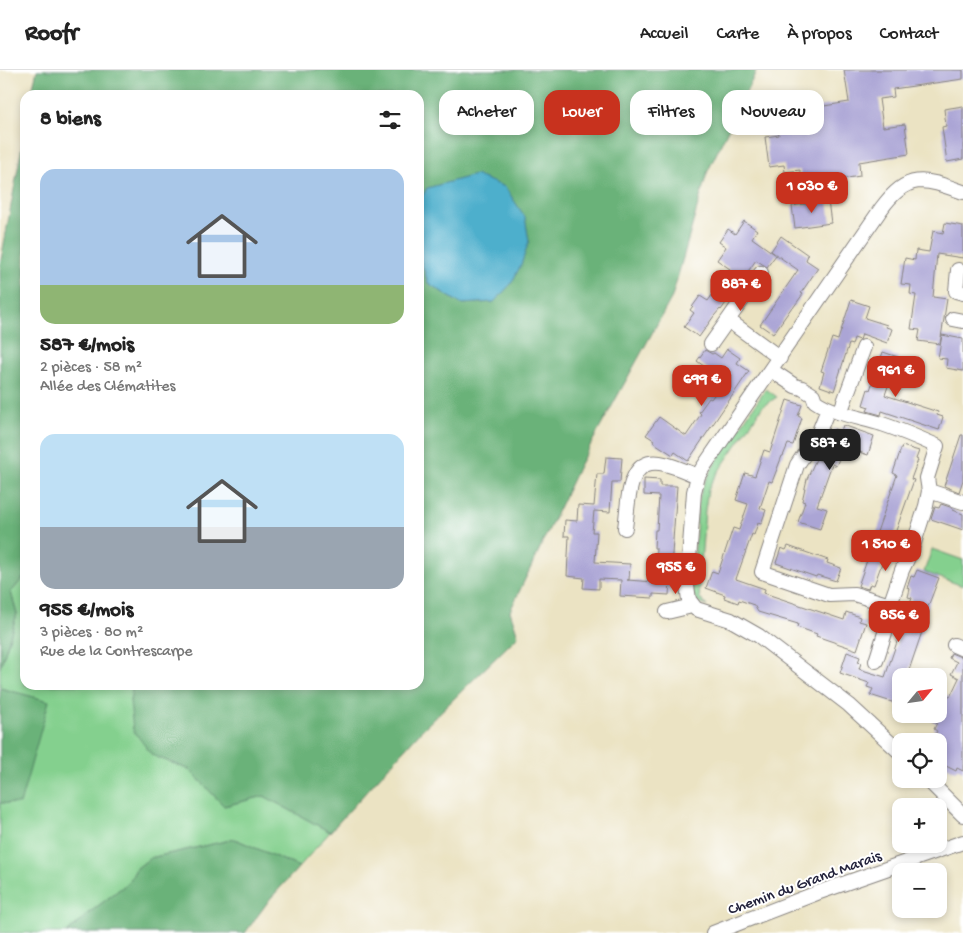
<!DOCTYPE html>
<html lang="fr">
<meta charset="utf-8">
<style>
:root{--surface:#fff;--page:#f2f2f2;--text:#222;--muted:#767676;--line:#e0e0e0;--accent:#c8321e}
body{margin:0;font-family:"Gochi Hand",sans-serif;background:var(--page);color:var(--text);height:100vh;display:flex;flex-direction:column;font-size:19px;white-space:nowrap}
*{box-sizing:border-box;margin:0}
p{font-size:16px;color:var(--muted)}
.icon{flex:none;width:28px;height:28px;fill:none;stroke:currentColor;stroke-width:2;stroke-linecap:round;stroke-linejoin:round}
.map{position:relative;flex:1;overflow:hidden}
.sheet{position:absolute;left:20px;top:20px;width:404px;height:600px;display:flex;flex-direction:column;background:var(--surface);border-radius:15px;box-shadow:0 2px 8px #0003}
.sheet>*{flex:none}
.guide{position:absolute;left:439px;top:20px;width:449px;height:45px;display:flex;gap:10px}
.needle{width:32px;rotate:61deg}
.controls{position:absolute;left:892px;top:598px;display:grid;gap:10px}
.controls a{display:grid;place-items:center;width:55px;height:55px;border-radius:10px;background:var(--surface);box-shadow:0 2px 8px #0003;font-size:25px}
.price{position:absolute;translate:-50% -42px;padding:0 11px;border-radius:10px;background:var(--accent);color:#fff;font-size:16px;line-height:32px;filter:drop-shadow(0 1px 2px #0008)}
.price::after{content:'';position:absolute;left:50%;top:30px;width:15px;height:11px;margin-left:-8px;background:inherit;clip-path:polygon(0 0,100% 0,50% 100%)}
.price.on{background:#222;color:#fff}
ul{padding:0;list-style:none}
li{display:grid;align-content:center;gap:10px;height:265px;padding:0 20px}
li span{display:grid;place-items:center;height:155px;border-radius:15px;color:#555}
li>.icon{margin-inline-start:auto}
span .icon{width:90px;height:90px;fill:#fffc;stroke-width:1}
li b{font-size:21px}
h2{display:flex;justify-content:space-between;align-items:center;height:60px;padding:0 20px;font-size:21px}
.pill{padding:0 18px;border-radius:15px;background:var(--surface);box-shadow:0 2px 8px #0003;font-size:18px;line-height:45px}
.pill.on{background:var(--accent);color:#fff}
header{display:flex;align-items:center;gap:30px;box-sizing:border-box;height:70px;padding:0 25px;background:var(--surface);border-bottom:1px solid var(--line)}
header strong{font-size:24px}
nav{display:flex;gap:28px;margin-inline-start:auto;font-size:18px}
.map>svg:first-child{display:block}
.green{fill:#84d08e;stroke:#537964}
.forest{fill:#6bb279;stroke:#466a5a}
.water{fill:#4dafcc;stroke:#386884}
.building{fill:#aba5d5}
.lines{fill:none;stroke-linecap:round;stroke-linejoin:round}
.street-casing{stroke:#86827f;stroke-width:16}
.street{stroke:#fff;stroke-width:14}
.labels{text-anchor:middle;stroke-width:4;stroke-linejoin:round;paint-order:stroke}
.street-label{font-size:16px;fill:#22223b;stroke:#fff}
</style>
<header>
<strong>Roofr</strong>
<nav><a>Accueil</a><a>Carte</a><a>À propos</a><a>Contact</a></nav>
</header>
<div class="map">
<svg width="963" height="863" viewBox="0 0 963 863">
<rect width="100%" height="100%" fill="#fff"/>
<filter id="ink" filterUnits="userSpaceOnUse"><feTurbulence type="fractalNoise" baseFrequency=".02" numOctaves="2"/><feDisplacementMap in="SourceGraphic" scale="10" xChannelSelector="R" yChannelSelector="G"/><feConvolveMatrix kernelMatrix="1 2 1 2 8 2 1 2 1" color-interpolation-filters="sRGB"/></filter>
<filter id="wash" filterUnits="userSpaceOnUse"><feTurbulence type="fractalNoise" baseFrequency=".0096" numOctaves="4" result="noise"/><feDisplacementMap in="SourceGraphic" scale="20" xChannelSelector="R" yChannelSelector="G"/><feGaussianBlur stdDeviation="1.12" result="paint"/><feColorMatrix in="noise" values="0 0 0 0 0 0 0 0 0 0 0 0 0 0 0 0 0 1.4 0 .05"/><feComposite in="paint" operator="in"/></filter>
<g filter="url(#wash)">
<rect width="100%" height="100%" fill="#ebe3c3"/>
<path class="green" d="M766,319L777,327L763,336L714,408L708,420L705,440L699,520L700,528L707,536L697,531L692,522L698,432L703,415L714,395Z
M932,479L963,490V516L924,502Z
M25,506V615H133L130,631L152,685L190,700L224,736L264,726L330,762L299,797L235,769L150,788L136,799L129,812L89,843L67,863H0V733L48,631L0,618V598L17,544L11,522Z"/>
<path class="forest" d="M37,0H757L707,103L672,227L580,394L510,541L518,566L421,661L330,762L264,726L224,736L190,700L152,685L133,660L130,631L133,615H419V186L428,213L461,234L494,232L428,118L419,132V25H31Z
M25,60V506L11,522L17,544L0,598V195Z
M0,618L49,631L20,734L0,733Z
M235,769L299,797L270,829L245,863H67L89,843L129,812L136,799L150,788Z"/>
<path class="water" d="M475,105L505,117L525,147L529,171L521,195L511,214L494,232L461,234L428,213L419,186V132L427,118Z"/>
<g id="blocks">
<path class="building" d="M844,0H963V9L893,19L894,27L879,29L883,57L905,54L909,84L859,92L860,106L816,113L815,106L800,108V100L785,102L784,95L769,97L765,67L779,65L778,57L793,55L792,48L806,46L805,39L849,32Z
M963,36V89L947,92L942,57L946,56L944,39Z
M828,131L831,153L795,158L792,136Z
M744,151L757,160L752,168L776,185L767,197L756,190L721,240L720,239L714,246L699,267L684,257L694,243L690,240L700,226L708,231L730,199L717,190L726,177L719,172L728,159L735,164Z
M945,153L963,156V188L937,184L933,227L947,229L940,274L918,271L920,260L911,259L916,225L910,224L911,215L901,214L905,188L915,190L916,180L929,182L933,161L943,163Z
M781,166L808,185L806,190L818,198L801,223L803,224L793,238L792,237L773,264L760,255L798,200L771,181Z
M851,230L869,236L865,248L887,255L886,257L892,259L887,273L862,264L860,270L854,268L852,275L849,274L834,321L820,316L824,302L821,301L832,268L838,270Z
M942,265L963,269V301L946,298L947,289L938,288Z
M727,279L740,288L737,293L749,301L688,391L675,382L673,385L653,372L654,370L646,365L659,347L686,366L701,344L699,342L709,328L711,329L724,311L697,291L705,280L712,284L714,283L721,288Z
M883,282L898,287L885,325L938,342L937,345L943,347L939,360L882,341L881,345L867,341L869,337L863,335L868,319L870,320Z
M787,330L802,335L798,346L802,348L793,375L788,374L783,386H782L772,412L769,411L760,438L766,440L761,454L758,453L754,465L752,464L736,509L765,519L764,523L844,550L846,542L860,547L859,551L866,553L857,580L816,566L817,564L797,557L798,554L758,542L754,535L739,530L738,533L724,528L725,525L706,518L712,501L718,503L733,458L739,460L748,434L736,430L745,403L755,406L764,380L770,382Z
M843,355L874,366L868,385L844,377L836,396L832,394L817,436L827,439L820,459L798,452L805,432L802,431L807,409L816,389L825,392H823L834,359L841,361Z
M961,365H963V410L959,422L944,416Z
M902,376L919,381L916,389L918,390L911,409L914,410L888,483L886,482L874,515L870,514L868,519L858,516L897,405L893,403Z
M606,387L622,388L620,412H612L610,442L594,441L592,462H597L595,492L630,494L629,510H627L654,512L656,478H654L655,460H657L659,426L644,425V409L660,410V416H677L669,525L653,524V528L620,526L621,510L599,509V519L583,518L584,508L567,506L569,466H564L565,450L577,451L578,435L594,436L597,404H604Z
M941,434L953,438V440L963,444V460L931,449L935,437L939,438Z
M788,476L828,490L827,493L841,498L836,511L817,505L816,507L776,493L781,478L786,480Z
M917,500L939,508L922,552L925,553L907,606H901V624L898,634L870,625L873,619L867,617L869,613L840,603L847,582L860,587L858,592L861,593L859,599L885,607L912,528L908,527L910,519L907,518L911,506L914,507Z
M951,583L963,588V701L957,698L956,701L944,695L945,692L939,689V671H932L937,661L934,659L937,653L918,644H939V622L950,627L959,608L951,604L957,592L949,588Z"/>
</g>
</g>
<g filter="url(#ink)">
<use href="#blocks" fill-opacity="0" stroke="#86827f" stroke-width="1"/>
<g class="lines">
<g class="street-casing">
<path id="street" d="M958,200L956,221L963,223
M953,249L963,251
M728,250L761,203
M711,274L728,250L780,288
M771,300L795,316L802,318L813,325L815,331C834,344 859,347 882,354C900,360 919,368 937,376L927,408L929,421L926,436L912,479L902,500L890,535L854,524L829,525L762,502L797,395L803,386L814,374L828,339
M840,343L864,277
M929,421L963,432
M625,458C629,432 626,384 665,394C677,397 687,402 698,406
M667,542L692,536
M954,575L963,579
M876,591L890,547V535
M901,683L849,635L759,566L731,550L696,539L689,530L687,516L694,422L698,406L702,399L881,139C908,102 924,108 963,122
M927,709L963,745
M713,863L817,823L963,772"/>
</g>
<use href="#street" class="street"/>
</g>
</g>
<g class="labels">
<g class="street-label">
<text transform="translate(804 811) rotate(-20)" y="6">Chemin du Grand Marais</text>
</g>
</g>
</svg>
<div class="controls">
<a><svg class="needle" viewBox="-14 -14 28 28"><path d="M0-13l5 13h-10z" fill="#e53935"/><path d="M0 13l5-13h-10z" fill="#767676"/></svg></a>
<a><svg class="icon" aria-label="locate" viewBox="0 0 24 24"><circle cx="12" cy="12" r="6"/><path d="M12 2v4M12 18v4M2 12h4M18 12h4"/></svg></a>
<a>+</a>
<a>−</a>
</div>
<b class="price" style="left:812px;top:144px">1 030 €</b>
<b class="price" style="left:741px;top:242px">887 €</b>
<b class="price" style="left:896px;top:328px">961 €</b>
<b class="price" style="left:702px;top:337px">699 €</b>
<b class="price on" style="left:830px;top:401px">587 €</b>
<b class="price" style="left:886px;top:502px">1 510 €</b>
<b class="price" style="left:676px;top:525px">955 €</b>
<b class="price" style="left:899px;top:573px">856 €</b>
<div class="guide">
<a class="pill">Acheter</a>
<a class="pill on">Louer</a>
<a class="pill">Filtres</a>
<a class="pill">Nouveau</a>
</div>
<section class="sheet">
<h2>8 biens<svg class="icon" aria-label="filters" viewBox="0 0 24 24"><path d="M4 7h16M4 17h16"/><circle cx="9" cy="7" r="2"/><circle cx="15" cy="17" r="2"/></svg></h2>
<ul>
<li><span style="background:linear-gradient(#a9c7e8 75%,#8fb573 0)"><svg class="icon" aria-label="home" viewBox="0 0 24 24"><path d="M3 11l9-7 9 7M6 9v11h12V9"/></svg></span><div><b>587 €/mois</b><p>2 pièces · 58 m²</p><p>Allée des Clématites</p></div></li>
<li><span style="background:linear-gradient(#bfe0f5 60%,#9aa5b1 0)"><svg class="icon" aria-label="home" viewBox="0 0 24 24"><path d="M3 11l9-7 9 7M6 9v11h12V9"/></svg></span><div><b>955 €/mois</b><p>3 pièces · 80 m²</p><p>Rue de la Contrescarpe</p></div></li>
</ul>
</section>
</div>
